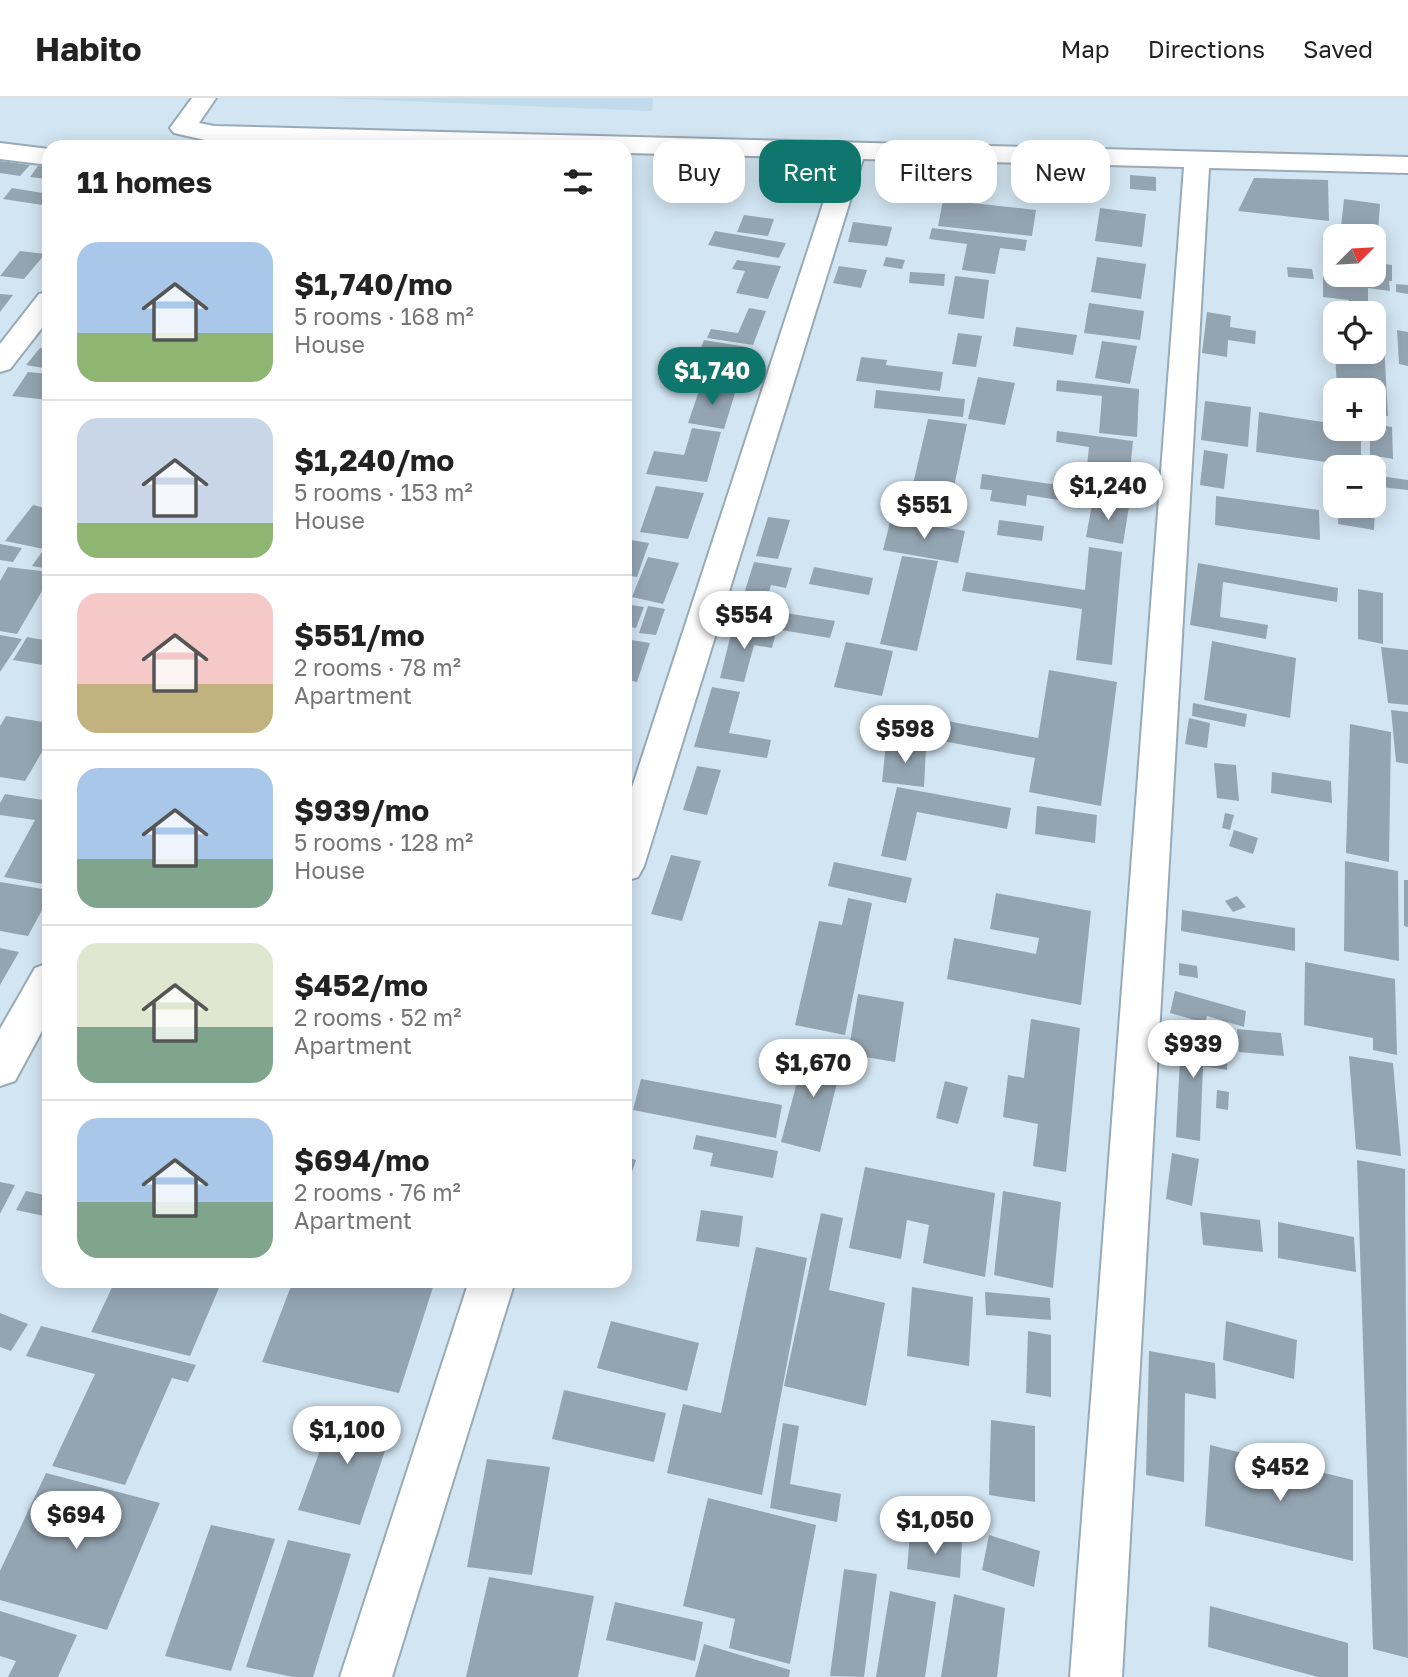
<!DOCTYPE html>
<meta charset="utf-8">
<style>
:root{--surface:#fff;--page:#f2f2f2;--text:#222;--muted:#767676;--line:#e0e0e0;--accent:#0f766e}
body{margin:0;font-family:"Golos Text",sans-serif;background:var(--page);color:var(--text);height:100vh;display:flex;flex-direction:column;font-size:26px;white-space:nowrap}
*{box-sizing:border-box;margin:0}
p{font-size:23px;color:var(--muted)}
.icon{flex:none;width:38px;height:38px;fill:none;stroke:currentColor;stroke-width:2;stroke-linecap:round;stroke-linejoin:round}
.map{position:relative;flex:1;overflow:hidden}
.panel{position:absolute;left:42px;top:42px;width:590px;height:1148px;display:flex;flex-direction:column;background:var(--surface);border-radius:21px;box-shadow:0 4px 18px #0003}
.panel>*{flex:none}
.hud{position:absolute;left:653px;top:42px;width:649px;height:63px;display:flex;gap:14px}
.needle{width:46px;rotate:66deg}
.controls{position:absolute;left:1323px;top:126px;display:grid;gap:14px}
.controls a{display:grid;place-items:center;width:63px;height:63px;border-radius:14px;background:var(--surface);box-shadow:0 4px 18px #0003;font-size:35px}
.price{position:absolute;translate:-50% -60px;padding:0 16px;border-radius:24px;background:#fff;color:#222;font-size:23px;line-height:46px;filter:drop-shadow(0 2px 4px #0008)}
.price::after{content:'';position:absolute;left:50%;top:42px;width:21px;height:16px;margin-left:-10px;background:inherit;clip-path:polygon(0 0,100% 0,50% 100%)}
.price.on{background:var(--accent);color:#fff}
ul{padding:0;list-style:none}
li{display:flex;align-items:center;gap:21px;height:175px;padding:0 35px}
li+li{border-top:2px solid var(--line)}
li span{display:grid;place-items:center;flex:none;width:196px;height:140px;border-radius:21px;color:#555}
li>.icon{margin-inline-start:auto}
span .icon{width:84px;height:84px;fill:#fffc;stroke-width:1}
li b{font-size:30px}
h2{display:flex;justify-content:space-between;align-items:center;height:84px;padding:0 35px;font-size:30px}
.tag{padding:0 24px;border-radius:21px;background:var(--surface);box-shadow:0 4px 18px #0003;font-size:24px;line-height:63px}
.tag.on{background:var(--accent);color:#fff}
header{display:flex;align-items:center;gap:42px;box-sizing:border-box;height:98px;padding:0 35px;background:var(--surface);border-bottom:2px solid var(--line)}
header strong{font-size:33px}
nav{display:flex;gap:38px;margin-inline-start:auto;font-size:24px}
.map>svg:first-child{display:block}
.built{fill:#c1daec}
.building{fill:#94a5b2}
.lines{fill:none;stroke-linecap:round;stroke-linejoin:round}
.minor-casing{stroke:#98aab6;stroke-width:4}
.minor{fill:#fff;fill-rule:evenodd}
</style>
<header>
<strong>Habito</strong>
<nav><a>Map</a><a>Directions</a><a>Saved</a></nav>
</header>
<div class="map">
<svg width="1408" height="1579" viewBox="0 0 1408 1579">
<rect width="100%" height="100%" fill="#d2e5f2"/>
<path class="built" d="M329,0H653L652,13Z"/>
<path class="building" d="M0,63L30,67L20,78L0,75Z
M38,68L49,69V81L30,79Z
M1130,77L1156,79V93L1130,91Z
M1254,80L1328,82L1329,123L1238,113Z
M12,90L49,96V108L3,101Z
M944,97L973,100L972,105L1036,112L1032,138L938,128Z
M1344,101L1380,106L1378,135L1341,129Z
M1100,110L1146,116L1142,149L1095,143Z
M744,117L774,121L768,138L737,134Z
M853,124L892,129L887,148L848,144Z
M932,130L1027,142L1025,153L1000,150L995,176L962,172L967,146L929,141Z
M715,133L786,145L779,160L708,147Z
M1328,134L1348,137L1335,138V176L1326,174Z
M20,153L45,156L24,181L0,178Z
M886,159L905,162L902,171L883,168Z
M1097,159L1146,166L1141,201L1091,194Z
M737,162L781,168L768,201L736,195L745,173L732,171Z
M1374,165L1392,167V183H1389L1390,193L1368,190V215H1349V202L1323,199V176L1373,182L1355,178L1374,177Z
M839,168L867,172L861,190L833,185Z
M1287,169L1312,171L1314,181L1288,179Z
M910,174L945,176L944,188L909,185Z
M955,178L989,182L984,221L948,216Z
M1396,186L1408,187V196L1396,194Z
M0,196L13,197L0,214Z
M1089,205L1144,213L1140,242L1084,235Z
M749,210L766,213L753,247L707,240L711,231L738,235Z
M1207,214L1231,218L1230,229L1256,233L1255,246L1228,242L1227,259L1202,255Z
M1374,226L1383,228L1388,318L1374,316V292H1337L1335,254H1374Z
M1016,229L1077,237L1073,257L1013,248Z
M1397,232L1408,234V268L1399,266Z
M958,235L982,238L976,269L952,266Z
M704,242L747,249L735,280L692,273Z
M1102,243L1137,248L1130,286L1095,280Z
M40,250L49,251V271L26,267Z
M861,259L887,262L886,267L943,274L940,293L856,283Z
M28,274L49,276V302L12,298Z
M978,279L1015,285L1005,327L968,321Z
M1057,282L1139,291L1137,339L1099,335L1102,298L1056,293Z
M701,287L736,292L724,331L688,325Z
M876,292L965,301L963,319L874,310Z
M1205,303L1251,309L1248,349L1201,342Z
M1259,314L1335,326V331H1361V369L1256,354Z
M928,321L967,326L946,427L905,421Z
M1374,326L1392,329L1393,361L1370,357V331H1374Z
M692,330L721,334L707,384L646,376L654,353L684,357Z
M1057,333L1133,343L1128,394L1085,388L1089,349L1056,344Z
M1204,352L1228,356L1224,391L1200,387Z
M982,376L1079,390L1078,405L1027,397L1026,408L990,403L992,392L980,391Z
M1380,378L1408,382V392L1380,389Z
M656,388L704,395L688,441L640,434Z
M1216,398L1319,412L1320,442L1215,427Z
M1093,401L1129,408L1123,446L1086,439Z
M33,407L49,411V471L32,468L44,451L5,443Z
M1339,408H1375L1374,432L1338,426Z
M768,419L790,422L778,461L756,458Z
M891,420L965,433L958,465L883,452Z
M999,422L1044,428L1042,443L997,437Z
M625,441L649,445L637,479L625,477Z
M0,446L22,450L13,464L0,462Z
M1089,449L1122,454L1112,567L1076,562L1082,511L962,493L966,474L1085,492Z
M902,458L938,463L917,553L880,546Z
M648,459L679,465L663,506L632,499Z
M754,464L792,470L786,490L771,487L761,522L737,518Z
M1198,465L1338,490L1337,504L1223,484L1220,519L1268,527L1266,541L1190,527Z
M8,469L49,474V481L17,536L0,533V483Z
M814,469L873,480L869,497L809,486Z
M1358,491L1383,495V546L1358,541Z
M625,506L644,509L636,530L625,528Z
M648,508L665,511L656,537L639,535Z
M786,515L835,523L830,540L781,532Z
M733,528L776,534L772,550L754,547L744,584L720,580Z
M0,537L22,541L0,574Z
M27,539L49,543V568L13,562Z
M625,541L650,545L637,584L625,581Z
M1212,543L1296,560L1290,620L1204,602Z
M846,544L893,553L882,598L834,589Z
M1381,549L1408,552V607L1388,605Z
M1049,572L1117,584L1101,708L1029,694L1035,660L926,640L931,620L1038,640Z
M712,589L740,594L729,635L771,642L767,660L694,649Z
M1193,605L1247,616L1245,629L1192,618Z
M1391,612L1408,614V666L1396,664Z
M6,618L49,625V642L25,683L0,679V628Z
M1189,620L1210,625L1207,650L1185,646Z
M1350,626L1391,634L1389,764L1346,755Z
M886,645L926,649L924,689L882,684Z
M1214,665L1236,667L1239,703L1217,700Z
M697,668L721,672L707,717L683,712Z
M1272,674L1331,683L1332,705L1271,695Z
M897,689L1011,710L1007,731L917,714L906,763L881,758Z
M5,696L49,703V787L4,779L35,722L0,717V705Z
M1037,708L1097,717L1095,745L1035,736Z
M1225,715L1234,717L1230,732L1222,730Z
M1234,732L1258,740L1253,756L1229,748Z
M671,757L701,763L682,823L651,816Z
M1345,763L1398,773L1399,863L1344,853Z
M834,764L912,780L906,805L828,788Z
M1404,782H1408V829L1404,828Z
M0,784L49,792V799L28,838L0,833Z
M996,795L1091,813L1081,907L947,881L954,840L1036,856L1039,840L990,831Z
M1237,798L1246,809L1233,814L1225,803Z
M848,800L872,805L845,937L795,927L819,823L842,827Z
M1182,812L1295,830V853L1181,833Z
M0,850L19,854L0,887Z
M1305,864L1395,881L1397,957L1373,952V940L1304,927Z
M1179,865L1197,868L1198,880L1179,877Z
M1175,893L1246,913L1244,929L1207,918L1205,925L1170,915Z
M858,896L904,904L895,964L848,956Z
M1031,921L1080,930L1066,1074L1033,1068L1038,1026L1003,1019L1008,977L1024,980Z
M1237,931L1281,935L1284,958L1239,954Z
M1169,937L1228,949L1227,972L1203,968L1200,1043L1176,1039L1180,960L1168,958Z
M807,947L844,956L820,1054L781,1044Z
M1349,958L1393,965L1401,1058L1356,1051Z
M641,981L782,1007L776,1040L633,1012Z
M945,983L968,989L958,1026L936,1020Z
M1217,992L1229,994L1228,1012L1216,1010Z
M696,1037L778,1053L773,1080L710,1068L713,1055L693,1051Z
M1172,1055L1199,1061L1192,1108L1166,1101Z
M625,1059L636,1062L625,1094Z
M1357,1062L1405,1071L1408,1560L1373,1551Z
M865,1069L995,1095L985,1179L923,1165L929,1127L907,1122L901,1161L849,1150Z
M0,1084L15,1087L0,1116Z
M26,1093L49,1098V1119L16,1112Z
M1003,1093L1061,1104L1053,1190L994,1177Z
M701,1112L743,1118L739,1149L696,1143Z
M1200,1114L1260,1122L1263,1154L1203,1147Z
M821,1115L843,1120L829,1192L885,1205L866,1308L784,1288Z
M1278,1124L1354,1139L1356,1174L1278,1160Z
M756,1149L807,1160L762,1397L667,1375L683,1306L721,1315Z
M115,1183H222L190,1258L91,1234Z
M293,1183H359L376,1187L377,1183H435L399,1295L262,1264Z
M912,1189L973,1199L969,1268L907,1258Z
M985,1194L1050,1200L1051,1222L986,1217Z
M0,1215L28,1226L11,1253L0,1249Z
M611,1223L699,1245L687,1293L597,1270Z
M1226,1223L1297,1242L1294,1281L1223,1262Z
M41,1228L196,1267L188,1284L172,1280L125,1387L52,1368L95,1276L26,1258Z
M1028,1233L1051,1237V1299L1026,1295Z
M1149,1253L1215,1265L1216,1301L1185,1295L1184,1384L1146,1377Z
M564,1292L666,1315L654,1364L552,1341Z
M336,1309L395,1323L360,1427L298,1412Z
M991,1322L1035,1328V1404L989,1397Z
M783,1325L799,1328L790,1386L841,1396L837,1424L770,1410Z
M1210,1347L1353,1382V1463L1205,1428Z
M487,1361L550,1369L532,1477L467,1469Z
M46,1375L160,1405L107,1532L0,1502V1473Z
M708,1400L816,1427L790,1566L729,1550L735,1521L683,1508Z
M211,1427L275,1441L231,1573L165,1558Z
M910,1436L962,1444L960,1480L907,1471Z
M989,1437L1040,1453L1034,1489L982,1472Z
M288,1442L351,1456L313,1579H293L246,1569Z
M844,1471L877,1476L864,1579L830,1578Z
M489,1479L594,1498L578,1579H466Z
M890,1493L936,1504L925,1579H876Z
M954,1496L1005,1510L997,1579H941Z
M615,1504L703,1524L695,1563L606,1542Z
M1210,1508L1348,1545V1579H1318L1208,1549Z
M0,1513L77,1537L58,1579H8L16,1563L0,1558Z
M704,1546L790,1572L789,1579H695Z"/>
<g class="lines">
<g class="minor-casing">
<path id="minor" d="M192,0H216L199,25L214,28L1408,59V75L1209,70L1122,1579H1070L1184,69L863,61L644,768L638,779L625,783V711L838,60L625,55V49H411L214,44L174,35L170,30Z
M0,45L49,51V67L0,61Z
M49,194V221L10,271L0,274V246L39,196Z
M49,865V920L15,983L0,988V931L35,870Z
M469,1183H515L392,1579H340Z"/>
</g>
<use href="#minor" class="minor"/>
</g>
</svg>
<div class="controls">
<a><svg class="needle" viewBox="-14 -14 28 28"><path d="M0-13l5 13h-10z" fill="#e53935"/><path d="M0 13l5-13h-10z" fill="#767676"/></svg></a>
<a><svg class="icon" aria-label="locate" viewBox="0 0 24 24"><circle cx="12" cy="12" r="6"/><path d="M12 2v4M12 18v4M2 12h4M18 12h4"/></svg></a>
<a>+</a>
<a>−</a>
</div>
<b class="price on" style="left:712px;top:309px">$1,740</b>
<b class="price" style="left:1108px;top:424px">$1,240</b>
<b class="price" style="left:924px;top:443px">$551</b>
<b class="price" style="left:744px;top:553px">$554</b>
<b class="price" style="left:905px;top:667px">$598</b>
<b class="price" style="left:1193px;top:982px">$939</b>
<b class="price" style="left:813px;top:1001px">$1,670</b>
<b class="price" style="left:347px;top:1368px">$1,100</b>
<b class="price" style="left:1280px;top:1405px">$452</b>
<b class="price" style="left:76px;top:1453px">$694</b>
<b class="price" style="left:935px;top:1458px">$1,050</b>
<div class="hud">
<a class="tag">Buy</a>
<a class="tag on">Rent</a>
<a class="tag">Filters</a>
<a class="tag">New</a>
</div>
<section class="panel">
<h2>11 homes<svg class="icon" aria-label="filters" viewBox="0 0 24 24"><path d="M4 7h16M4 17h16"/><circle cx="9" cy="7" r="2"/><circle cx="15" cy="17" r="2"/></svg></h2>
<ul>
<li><span style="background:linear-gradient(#a9c7e8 65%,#8fb573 0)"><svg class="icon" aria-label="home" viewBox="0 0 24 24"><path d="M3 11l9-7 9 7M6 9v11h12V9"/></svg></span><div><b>$1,740/mo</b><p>5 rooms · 168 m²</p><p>House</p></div></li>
<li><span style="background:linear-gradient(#c9d6e8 75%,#8fb573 0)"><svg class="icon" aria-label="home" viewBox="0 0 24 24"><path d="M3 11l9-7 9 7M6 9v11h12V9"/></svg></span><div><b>$1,240/mo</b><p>5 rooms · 153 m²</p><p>House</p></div></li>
<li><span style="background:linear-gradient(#f6c9c9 65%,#c2b280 0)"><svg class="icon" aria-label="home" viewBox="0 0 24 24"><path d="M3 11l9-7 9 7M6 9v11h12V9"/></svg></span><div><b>$551/mo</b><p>2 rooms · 78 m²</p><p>Apartment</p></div></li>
<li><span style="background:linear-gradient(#a9c7e8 65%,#7fa58c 0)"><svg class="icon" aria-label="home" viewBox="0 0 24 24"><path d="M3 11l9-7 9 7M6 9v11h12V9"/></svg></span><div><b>$939/mo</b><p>5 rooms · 128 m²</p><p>House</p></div></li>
<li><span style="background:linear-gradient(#dfe7d0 60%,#7fa58c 0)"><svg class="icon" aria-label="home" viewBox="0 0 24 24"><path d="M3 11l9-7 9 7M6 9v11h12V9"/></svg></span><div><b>$452/mo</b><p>2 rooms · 52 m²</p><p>Apartment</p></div></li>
<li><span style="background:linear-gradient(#a9c7e8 60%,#7fa58c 0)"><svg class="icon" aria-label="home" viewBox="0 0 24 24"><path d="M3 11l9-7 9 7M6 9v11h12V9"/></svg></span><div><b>$694/mo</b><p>2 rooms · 76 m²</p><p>Apartment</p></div></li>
</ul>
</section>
</div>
